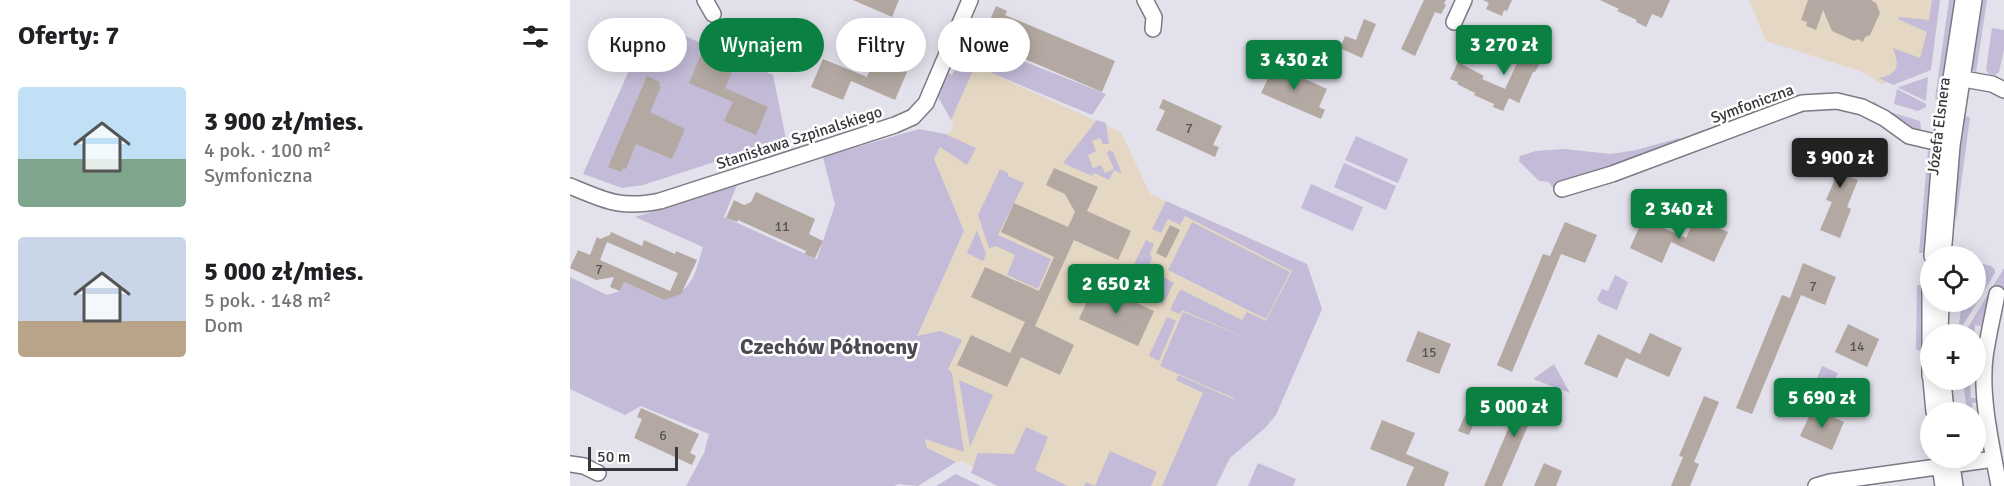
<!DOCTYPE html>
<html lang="pl">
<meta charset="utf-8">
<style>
:root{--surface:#fff;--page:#f2f2f2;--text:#202124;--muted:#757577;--accent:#0b8043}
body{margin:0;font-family:Signika,sans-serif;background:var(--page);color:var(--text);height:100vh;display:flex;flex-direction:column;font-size:22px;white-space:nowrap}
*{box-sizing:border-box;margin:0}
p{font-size:20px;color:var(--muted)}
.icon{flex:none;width:33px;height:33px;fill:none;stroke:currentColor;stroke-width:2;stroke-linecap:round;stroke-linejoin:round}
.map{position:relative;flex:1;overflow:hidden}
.details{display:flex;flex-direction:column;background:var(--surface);width:570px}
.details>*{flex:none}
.top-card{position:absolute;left:18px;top:18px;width:570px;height:54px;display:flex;gap:12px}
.buttons{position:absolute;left:1350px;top:246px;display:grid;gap:12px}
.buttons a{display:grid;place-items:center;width:66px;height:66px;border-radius:50%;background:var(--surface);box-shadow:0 3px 15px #0003;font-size:30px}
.scale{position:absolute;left:18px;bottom:15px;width:90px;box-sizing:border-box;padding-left:6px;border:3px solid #38373b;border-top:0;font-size:16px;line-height:21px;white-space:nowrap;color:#38373b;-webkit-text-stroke:4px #fff;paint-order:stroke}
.price{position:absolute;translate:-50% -51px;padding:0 14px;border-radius:6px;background:var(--accent);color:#fff;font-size:20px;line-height:39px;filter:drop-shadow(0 2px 3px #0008)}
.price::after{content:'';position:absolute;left:50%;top:36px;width:18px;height:14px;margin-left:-9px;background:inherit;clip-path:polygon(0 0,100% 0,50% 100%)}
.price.current{background:#222;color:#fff}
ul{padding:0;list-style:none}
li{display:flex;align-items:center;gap:18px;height:150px;padding:0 18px}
li span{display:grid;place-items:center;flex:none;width:168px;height:120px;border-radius:6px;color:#555}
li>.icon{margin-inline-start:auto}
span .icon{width:72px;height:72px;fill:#fffc;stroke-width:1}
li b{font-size:26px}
h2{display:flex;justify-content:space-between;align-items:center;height:72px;padding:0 18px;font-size:26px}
.pill{padding:0 21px;border-radius:27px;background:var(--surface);box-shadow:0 3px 15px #0003;font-size:21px;line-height:54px}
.pill.current{background:var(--accent);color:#fff}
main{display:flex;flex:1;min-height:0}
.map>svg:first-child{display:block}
.education{fill:#e4d7c3}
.green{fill:#c3bbd7}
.building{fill:#b3a9a2;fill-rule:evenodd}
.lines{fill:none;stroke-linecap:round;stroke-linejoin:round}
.minor-casing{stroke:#7c7983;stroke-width:18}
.minor{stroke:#fff;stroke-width:15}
.labels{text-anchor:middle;stroke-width:5;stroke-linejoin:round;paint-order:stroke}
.number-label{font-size:14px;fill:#575455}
.street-label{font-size:16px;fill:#38373b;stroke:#fff}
.district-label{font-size:22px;font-weight:bold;fill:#4b4952;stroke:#fff}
</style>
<main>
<section class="details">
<h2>Oferty: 7<svg class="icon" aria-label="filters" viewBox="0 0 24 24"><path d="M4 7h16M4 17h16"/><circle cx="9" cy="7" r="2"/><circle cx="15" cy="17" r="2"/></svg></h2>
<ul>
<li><span style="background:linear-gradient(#bfe0f5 60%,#7fa58c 0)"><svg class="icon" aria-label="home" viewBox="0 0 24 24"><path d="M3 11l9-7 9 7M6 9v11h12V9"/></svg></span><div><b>3 900 zł/mies.</b><p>4 pok. · 100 m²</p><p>Symfoniczna</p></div></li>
<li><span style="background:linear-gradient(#c9d6e8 70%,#b9a48a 0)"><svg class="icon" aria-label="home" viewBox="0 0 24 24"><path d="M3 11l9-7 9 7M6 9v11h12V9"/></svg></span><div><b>5 000 zł/mies.</b><p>5 pok. · 148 m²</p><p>Dom</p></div></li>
</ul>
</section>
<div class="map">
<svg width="1434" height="486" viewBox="0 0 1434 486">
<rect width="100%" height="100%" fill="#e3e1eb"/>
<path class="education" d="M1179,0H1368L1360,67L1312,84L1293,72L1196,41Z
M405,66L551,132L580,194L725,259L728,269L634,486H438L405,470L401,466L392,461L386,462L357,448L342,347L394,231L364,159L375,134L380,133L384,125L381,120Z"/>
<path class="green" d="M1362,0H1370L1361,70L1323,85L1309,78C1330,75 1329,63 1323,48L1350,58L1357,32L1328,19L1329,17L1359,20Z
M1379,0H1388L1373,101L1365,99Z
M1408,0H1417L1406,73L1400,66Z
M1422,28L1434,30V50L1429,72L1425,75L1419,74L1416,70Z
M115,36L203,75L216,139L73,185L52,188L13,174L65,57L98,70Z
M400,40L536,94L522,115L405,66L381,120L367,95L376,72L382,75Z
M1358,77L1356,101L1329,88V87Z
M1327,89L1356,104V107L1348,111L1324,104Z
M1303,101L1317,111L1350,121L1351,128L1349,133L1341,130L1303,105Z
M1390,116L1400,117L1386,222L1383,178Z
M527,120L536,123L539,144H533L530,138L522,141L526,151L518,155L523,168L531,165L535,173L544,169L537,153L539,150L543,152L552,174L544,170L539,180L524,173L522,176L493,163Z
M349,129L375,134L406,148L397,165L370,147L364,159L394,231L347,336L370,331L392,340L378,369L382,373L394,452L355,439L357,448L386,462L348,486L328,484L325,486H116L134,453L139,434L71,406L55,415L0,389V277L37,295L50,291L54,282L94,300C123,290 125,274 133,247L65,217L167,185L154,217L247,259L265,205L253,157Z
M786,136L838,159L828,183L775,160Z
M1109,138L1111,142L982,187L979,182L969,181L949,161L950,156L966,151L994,149L1041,154L1066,150Z
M1358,150L1363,154L1359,236L1353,253H1349Z
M774,163L826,186L816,210L764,187Z
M430,169L438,173V176L454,183L428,235L481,259L468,289L437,275L445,255L426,246L419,248L408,215Z
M741,184L793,207L783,231L731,208Z
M596,201L737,264L752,309L706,415L695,428L660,458L646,486H592L633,393L606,380L608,375L663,399L664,398L590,366L613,312L688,343L612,310L610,314L600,310L609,291L612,290L672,320L677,312L696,321L722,271L615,216L610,225L598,219L591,233L582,229Z
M622,222L720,272L696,319L598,270Z
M407,230L416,254L413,261L397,253Z
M576,240L584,244L580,254L582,258L579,266L580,269L604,283L593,304L571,294L577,280L560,272Z
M1406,262L1421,266L1425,270V273L1393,325L1389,324L1392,302H1406Z
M1434,268V291L1424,288L1414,327L1405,325L1404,334H1394Z
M1045,275L1058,282L1047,310L1030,303L1027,299L1032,289L1038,291Z
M1347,285H1351L1355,298L1354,350L1348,351L1346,348Z
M597,317L606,321L589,361L579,356Z
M984,364L1000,393L963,379Z
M1252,366L1268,373L1260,390L1245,383Z
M1406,374H1408V379L1400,381L1401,398H1410L1411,402L1402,403L1403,412H1397L1393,380H1406Z
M389,380L423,395L400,447Z
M456,427L478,437L465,470L498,486H428L401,473L408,453L444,454Z
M540,451L587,472L581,486H514L516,482L525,486Z
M688,463L726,479L723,486H678Z
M386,474L411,486H366Z"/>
<path class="building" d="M283,0H329L322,17Z
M854,0H876L874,4L876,5L871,14L865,12L845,56L831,49Z
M913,0H942L937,11L934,10L932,16L916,9L919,3Z
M1030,0H1100L1092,18L1082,14L1076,27L1066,22L1067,20L1047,11L1049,9Z
M1238,0H1301L1306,3L1310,13L1300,35L1295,37L1293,42L1288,39L1284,41L1262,31L1253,10L1246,30L1236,26L1237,22L1231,20Z
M426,6L437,11L435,15L545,61L532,92L422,45L421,49L410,44Z
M794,19L806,24L792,58L770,48L775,36L786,40Z
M957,32L974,39L971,46L974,47L969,60L971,61L965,72H963L949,103L939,98L933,111L923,107L924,104L904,95L905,93L887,84L888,82L880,79L888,62L914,76L912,79L935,89L955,46L952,45Z
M131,55L163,69L155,88L198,107L186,135L154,121L163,102L119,83Z
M305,58L337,72L325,100L281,81L273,100L241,87L253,59L297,77Z
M698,62L757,89L749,107L755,110L751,119L691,93L700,74L694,71Z
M77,76L90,82L89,86L91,87L80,112L115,129L102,159L66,144L56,169L53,168L51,172L38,167Z
M593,99L652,126L643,145L649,147L645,157L586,130L595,111L589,108Z
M1269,139L1289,147L1277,176L1288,180L1277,207L1281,209L1270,238L1250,230L1262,202L1256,200L1268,172L1257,167Z
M484,168L528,187L517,211L561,231L548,260L504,240L465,326L504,345L490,375L451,357L437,387L387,365L401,335L440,353L455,322L401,297L415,267L469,291L484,257L431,232L444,203L498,227L505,212L495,194L476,185Z
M186,192L245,219L239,234L253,241L245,258L235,254L236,251L168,220L167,222L156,218L164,200L174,205L181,202Z
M1125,218L1158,232L1144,262L1101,242L1092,263L1060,248L1073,219L1116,238Z
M995,222L1027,235L1015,263L991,254L942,372L927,365L973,254L980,256Z
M600,225L610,230L596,258L586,253Z
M41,232L72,246L74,240L105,254L106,251L127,260L111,294L94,300L54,282L50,291L40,287L44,277L26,280L0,268L8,250L20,255L27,237L30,239L40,235ZM37,242L108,273L100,291L30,260Z
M1233,263L1266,277L1255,305L1231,295L1182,414L1166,408L1212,295L1220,298Z
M525,284L584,311L568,346L509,319Z
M1278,324L1309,339L1297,367L1265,352Z
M848,331L881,344L869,374L836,361Z
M1080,333L1112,348L1099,377L1056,358L1047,378L1014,364L1028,334L1070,354Z
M956,387L972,393L932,486H914Z
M1134,396L1149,402L1124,462L1129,464L1120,486H1101L1113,457L1109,456Z
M71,408L129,434L120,453L126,456L122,465L64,438L72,419L67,417Z
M1243,408L1274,422L1262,450L1230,436Z
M895,415L905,420L899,435L888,431Z
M812,420L845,433L836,454L879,472L874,486H836L844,467L800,449Z
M974,463L992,471L986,486H964Z"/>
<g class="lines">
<g class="minor-casing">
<path id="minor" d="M135,0L143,14
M575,0L584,17L583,29
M884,22L894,0
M1382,77L1422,84L1434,90
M0,186C36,201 51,209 90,201L325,125L343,117L356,103L400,0
M992,189L1042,174L1232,103L1267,101L1292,107L1314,118L1339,136L1382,146
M1362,256L1371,144L1393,0
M1373,256L1382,146L1404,0
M1360,288V376
M1427,294C1423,315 1418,336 1415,357C1410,397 1422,447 1429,486
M1370,334L1371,302
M1361,380L1364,412
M1373,380L1376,412
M1381,458L1385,486
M1369,459L1373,486
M0,464L14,466L28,473
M1246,486L1260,482L1424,459"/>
</g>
<use href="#minor" class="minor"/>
</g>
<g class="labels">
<g class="number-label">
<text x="619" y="133">7</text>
<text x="212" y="231">11</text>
<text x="29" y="274">7</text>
<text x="1243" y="291">7</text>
<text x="1287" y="351">14</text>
<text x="859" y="357">15</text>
<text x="93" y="440">6</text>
</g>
<g class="street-label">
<text transform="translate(1182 103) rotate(-20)" y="6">Symfoniczna</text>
<text transform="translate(1368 126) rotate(-83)" y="6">Józefa Elsnera</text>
<text transform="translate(229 137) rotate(-18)" y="6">Stanisława Szpinalskiego</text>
</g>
<g class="district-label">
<text x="259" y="354">Czechów Północny</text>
</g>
</g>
</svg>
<div class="buttons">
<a><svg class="icon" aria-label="locate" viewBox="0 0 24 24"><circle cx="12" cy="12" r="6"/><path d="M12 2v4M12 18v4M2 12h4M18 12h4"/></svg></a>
<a>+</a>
<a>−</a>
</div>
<div class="scale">50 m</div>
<b class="price" style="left:934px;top:76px">3 270 zł</b>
<b class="price" style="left:724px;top:91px">3 430 zł</b>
<b class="price current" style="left:1270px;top:189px">3 900 zł</b>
<b class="price" style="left:1109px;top:240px">2 340 zł</b>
<b class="price" style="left:546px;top:315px">2 650 zł</b>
<b class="price" style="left:1252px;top:429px">5 690 zł</b>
<b class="price" style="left:944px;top:438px">5 000 zł</b>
<div class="top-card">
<a class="pill">Kupno</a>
<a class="pill current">Wynajem</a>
<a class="pill">Filtry</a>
<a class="pill">Nowe</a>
</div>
</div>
</main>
